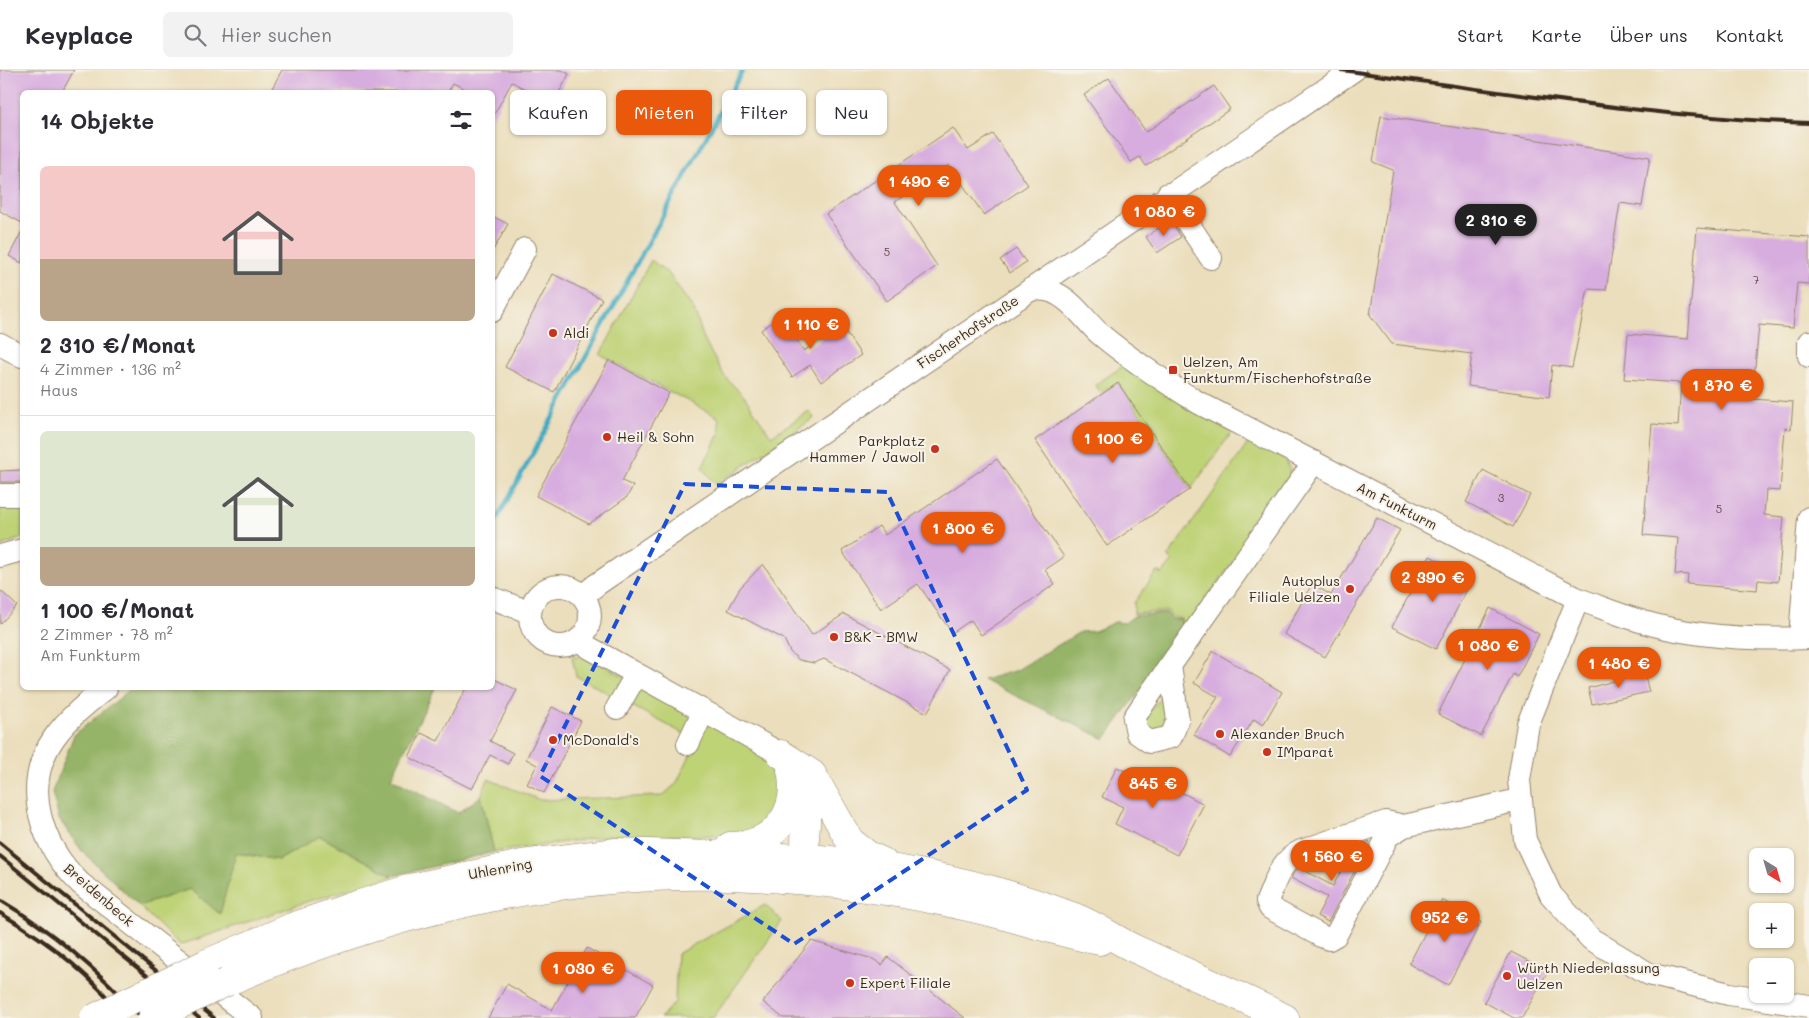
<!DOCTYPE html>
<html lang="de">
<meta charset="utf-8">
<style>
:root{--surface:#fff;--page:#f2f2f3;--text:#2b2b33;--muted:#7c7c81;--line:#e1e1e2;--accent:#ea580c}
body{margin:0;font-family:Mali,sans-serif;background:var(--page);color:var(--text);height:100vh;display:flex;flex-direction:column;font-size:19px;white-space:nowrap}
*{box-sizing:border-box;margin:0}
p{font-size:16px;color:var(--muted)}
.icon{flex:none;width:28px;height:28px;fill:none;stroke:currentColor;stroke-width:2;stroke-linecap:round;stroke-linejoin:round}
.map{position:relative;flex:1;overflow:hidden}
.side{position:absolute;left:20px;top:20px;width:475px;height:600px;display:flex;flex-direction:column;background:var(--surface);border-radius:8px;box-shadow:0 1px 4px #0004}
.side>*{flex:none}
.top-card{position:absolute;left:510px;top:20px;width:475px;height:45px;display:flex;gap:10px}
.needle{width:32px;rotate:143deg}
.controls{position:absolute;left:1749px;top:778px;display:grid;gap:10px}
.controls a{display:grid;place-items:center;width:45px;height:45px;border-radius:8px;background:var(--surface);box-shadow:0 1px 4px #0004;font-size:25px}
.price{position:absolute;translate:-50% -42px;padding:0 11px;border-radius:18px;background:var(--accent);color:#fff;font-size:16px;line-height:32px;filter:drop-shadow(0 1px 2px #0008)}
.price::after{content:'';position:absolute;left:50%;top:30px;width:15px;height:11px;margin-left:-8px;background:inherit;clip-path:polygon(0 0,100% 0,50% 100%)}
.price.selected{background:#222;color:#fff}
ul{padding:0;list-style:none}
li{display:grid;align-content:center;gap:10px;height:265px;padding:0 20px}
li+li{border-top:1px solid var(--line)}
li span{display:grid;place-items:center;height:155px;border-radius:8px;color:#555}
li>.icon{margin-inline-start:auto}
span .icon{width:90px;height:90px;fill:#fffc;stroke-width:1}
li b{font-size:21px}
h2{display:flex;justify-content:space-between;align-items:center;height:60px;padding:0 20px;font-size:21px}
.chip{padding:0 18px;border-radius:8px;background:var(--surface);box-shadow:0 1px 4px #0004;font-size:18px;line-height:45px}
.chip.selected{background:var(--accent);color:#fff}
header{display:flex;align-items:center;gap:30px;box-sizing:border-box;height:70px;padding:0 25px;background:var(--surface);border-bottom:1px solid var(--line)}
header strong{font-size:24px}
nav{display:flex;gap:28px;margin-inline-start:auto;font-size:18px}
.search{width:350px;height:45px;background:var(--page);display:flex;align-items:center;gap:12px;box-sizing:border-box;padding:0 18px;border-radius:8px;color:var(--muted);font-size:19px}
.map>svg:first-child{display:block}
.green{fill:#bed276;stroke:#7c7e4a}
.forest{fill:#96b467;stroke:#686f42}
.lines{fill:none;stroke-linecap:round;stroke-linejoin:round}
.stream{stroke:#41aac1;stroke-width:4.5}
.building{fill:#d7acdf}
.minor-casing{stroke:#93846d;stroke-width:24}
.major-casing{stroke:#93846d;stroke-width:29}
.highway-casing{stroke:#93846d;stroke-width:29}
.minor{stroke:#fff;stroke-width:22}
.major{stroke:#fff;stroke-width:28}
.highway{stroke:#fff;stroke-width:28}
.rail{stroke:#3b2a1e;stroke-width:4}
.highway-bridge-casing{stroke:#93846d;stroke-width:29;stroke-linecap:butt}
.highway-bridge{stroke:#fff;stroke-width:28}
.marked{fill:none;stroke:#1d4ed8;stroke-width:4;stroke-dasharray:10 6;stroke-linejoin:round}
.poi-dot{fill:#c8321e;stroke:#f7f3e8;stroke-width:2}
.labels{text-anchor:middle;stroke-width:4;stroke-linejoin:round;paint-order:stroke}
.number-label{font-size:11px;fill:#624a4e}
.street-label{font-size:14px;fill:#3b2a1e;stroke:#f7f3e8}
.poi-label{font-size:14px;fill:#3b2a1e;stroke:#f7f3e8;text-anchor:start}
</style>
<header>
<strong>Keyplace</strong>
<div class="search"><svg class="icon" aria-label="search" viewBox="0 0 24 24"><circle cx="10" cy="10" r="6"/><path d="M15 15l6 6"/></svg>Hier suchen</div>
<nav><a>Start</a><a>Karte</a><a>Über uns</a><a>Kontakt</a></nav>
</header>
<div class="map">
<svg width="1809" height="948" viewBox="0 0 1809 948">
<rect width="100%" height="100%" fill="#f7f3e8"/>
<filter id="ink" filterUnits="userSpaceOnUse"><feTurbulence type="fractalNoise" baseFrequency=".02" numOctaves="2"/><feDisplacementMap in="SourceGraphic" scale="10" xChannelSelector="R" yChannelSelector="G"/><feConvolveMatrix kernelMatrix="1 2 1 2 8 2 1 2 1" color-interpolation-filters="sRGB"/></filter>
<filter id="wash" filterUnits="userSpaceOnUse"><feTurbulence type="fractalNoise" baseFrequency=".0096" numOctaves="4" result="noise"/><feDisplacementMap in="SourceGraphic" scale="20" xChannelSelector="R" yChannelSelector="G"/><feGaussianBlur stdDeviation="1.12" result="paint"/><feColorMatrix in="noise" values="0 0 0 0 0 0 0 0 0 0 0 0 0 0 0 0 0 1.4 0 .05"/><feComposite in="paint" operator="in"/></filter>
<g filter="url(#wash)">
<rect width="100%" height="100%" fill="#ebdebc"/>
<path class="green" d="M651,190L669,204L694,240L705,272L725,307L744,326L771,366L809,341L814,348L716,415L702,397L720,362L718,347L600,285Z
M1123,296L1232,362L1191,419L1118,313L1101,323L1095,315Z
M1249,372H1253C1273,383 1295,387 1289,413L1185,559L1181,549L1172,547L1168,541L1134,544V533L1157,501L1162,504L1173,491L1168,487Z
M0,430H22V468L0,476Z
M587,586L754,678L767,689L780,706L783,721L773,746L746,763L700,766L615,765L494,782L481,726L488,709L540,730L662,726L676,714L697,671L576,606L572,587Z
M1160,628L1168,631L1172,645L1164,662L1147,663L1143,651Z
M320,766L393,806L306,832L180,875L139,836L190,819L236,783L279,790Z
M765,835L782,851L713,948H660L675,932L677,884Z"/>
<path class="forest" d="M1167,543L1171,549L1181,550L1183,562L1105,669L983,610L1017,600L1080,562L1095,561L1115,552L1125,553L1134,546Z
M132,618H189L193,622L199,618H435L391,708L458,743L481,726L494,782L393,806L320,766L279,790L236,783L220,844L190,819L139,836L82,781L59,749L52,722L74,665Z"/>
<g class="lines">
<path class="stream" d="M492,458L743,0"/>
</g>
<g id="blocks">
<path class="building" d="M0,0H74L62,22H22V153L0,141Z
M282,0H562L569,4L553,34L512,12L492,48V22H471L453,13L448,22H270Z
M1109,8L1146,62L1214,16L1230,39L1146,96L1140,87L1131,92L1084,25Z
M1381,46L1650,87L1642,136L1620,133L1606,220L1588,219L1572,298L1552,295L1549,327L1468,316L1472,284L1392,274L1370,245L1393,100L1373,92Z
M953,58L968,80L993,64L1028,115L984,145L949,95L895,132L937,196L887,231L826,144Z
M492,146L508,154L492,182Z
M1168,147L1181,167L1157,183L1146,167L1170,150Z
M1697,158L1809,167V214L1797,213L1793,258L1759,255L1752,329L1793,332L1791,359L1785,358L1780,421L1766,420L1764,445L1784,447L1778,512L1758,510L1757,520L1687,514L1688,505L1675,504L1678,468L1643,465L1652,354L1678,356L1681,313L1624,309L1628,264L1688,269Z
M22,161V193L9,186Z
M1016,179L1026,192L1010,203L1000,190Z
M553,204L602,229L554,322L505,297Z
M781,246L804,281L841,255L861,285L821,312L810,295L792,307L761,260Z
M609,290L669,323L622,411L633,416L627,427L589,454L536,426Z
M1118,313L1190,419L1107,476L1035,370Z
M997,389L1064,487L1045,500L1055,514L981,565L971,550L952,563L918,514L881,539L842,481L879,456L885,465Z
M22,400V412H0V401Z
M1483,400L1530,425L1513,457L1466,432Z
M1377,448L1400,460L1325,587L1284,564L1312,514L1331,525Z
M1430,486L1473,508L1436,579L1392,557Z
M763,494L812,565L844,544L950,600L927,643L824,589L814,593L799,590L790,582L784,569L728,540L740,518Z
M0,520L17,536L0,554Z
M1490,538L1539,564L1517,607L1513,604L1481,666L1438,644Z
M1213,581L1282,622L1263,655L1254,649L1230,687L1194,665L1218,627L1194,613Z
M1644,603L1649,622L1592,634L1588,618Z
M492,608L517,620L490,671L513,683L508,694L490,685L472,719L409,687L421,663L438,671L466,618H492Z
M552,637L581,651L544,723L527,714L537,695L526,689Z
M1117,697L1139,708L1142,702L1204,734L1177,785L1115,754L1123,737L1102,727Z
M1370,771L1328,852L1317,846L1327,827L1291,808L1294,803L1299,798L1333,816L1354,777Z
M1442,830L1481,852L1448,915L1409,894Z
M811,871L873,889L882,895L888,887L965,948H783L763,932Z
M587,878L653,915L635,948H488L507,914L552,940Z
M1511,882L1548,901L1522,948H1514L1484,932Z"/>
</g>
</g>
<g filter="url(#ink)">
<use href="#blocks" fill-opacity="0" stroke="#93846d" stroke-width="1"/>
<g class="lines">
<g class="minor-casing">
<path id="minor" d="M1168,124L1211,188
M1031,219C1040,219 1049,219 1057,224C1075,233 1086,252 1101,265C1132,291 1165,312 1199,333L1578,529C1598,536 1617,544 1637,550C1689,567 1754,570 1809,568
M492,241L525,179
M1809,272V286
M0,274L22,286
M0,425H22
M0,486L22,480
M530 546a30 30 0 1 1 60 0a30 30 0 1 1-60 0Z
M583,526L596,515L1354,0
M492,528L529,542
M1578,529L1528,654L1519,710L1525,770L1551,825L1591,869L1649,904L1729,924L1809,936
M1800,568L1809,448
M579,569L588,577L781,684
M1170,596L1178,650L1171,667L1150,672L1137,663L1134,648L1150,624L1314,392
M106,618C87,633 68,648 54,668C20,717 42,777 81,814L252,948
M617,638L636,605
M688,674L703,642
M1404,756L1388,766L1336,865L1329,869L1321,866L1270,838L1267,831C1276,810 1280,791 1301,781L1386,752L1404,756L1519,730"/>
</g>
<g class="major-casing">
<path id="major" d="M781,684L812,704L850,771L868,785L883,792
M791,700C799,713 806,728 806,744C807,771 798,778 820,802
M810,788C899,796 988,814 1072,846C1094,854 1113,868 1133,878C1184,901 1235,924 1285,948
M783,809C854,814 924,826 993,843C1029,852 1063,864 1100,871"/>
</g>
<g class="highway-casing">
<path id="highway" d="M730,776C775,775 800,743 791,699
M205,894L292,857L350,837L415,817L522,794L616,782L810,788
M227,912C401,836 593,793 783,809"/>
</g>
<use href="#minor" class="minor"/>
<use href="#major" class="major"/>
<use href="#highway" class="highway"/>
<path class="rail" d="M1341,0C1496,21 1652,47 1809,53
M0,773L214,948
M0,786L199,948
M0,830C54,862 100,902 142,948
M0,843C46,870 92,905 124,948"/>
<g class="highway-bridge-casing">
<path id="highway-bridge" d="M94,948L205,894
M152,948L227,912"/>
</g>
<use href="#highway-bridge" class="highway-bridge"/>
</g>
</g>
<path class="marked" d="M685,414L887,422L1027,720L794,874L540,706Z"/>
<g class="poi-dot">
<circle cx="553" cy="263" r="5"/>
<rect x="1168" y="295" width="10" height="10" rx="2.5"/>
<circle cx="607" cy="367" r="5"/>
<circle cx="935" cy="379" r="5"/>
<circle cx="1350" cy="519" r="5"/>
<circle cx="834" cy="567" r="5"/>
<circle cx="1220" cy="664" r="5"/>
<circle cx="553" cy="670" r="5"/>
<circle cx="1267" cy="682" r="5"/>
<circle cx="1507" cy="906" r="5"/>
<circle cx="850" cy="913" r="5"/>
</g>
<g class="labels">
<g class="number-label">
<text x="887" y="186">5</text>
<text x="1756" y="214">7</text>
<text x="1501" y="432">3</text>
<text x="1719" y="443">5</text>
</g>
<g class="street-label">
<text transform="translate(968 262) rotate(-34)" y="5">Fischerhofstraße</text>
<text transform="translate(1397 436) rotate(27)" y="5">Am Funkturm</text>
<text transform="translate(500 799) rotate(-10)" y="5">Uhlenring</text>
<text transform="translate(99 825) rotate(41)" y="5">Breidenbeck</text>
</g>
<g class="poi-label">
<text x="563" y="268">Aldi</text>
<text x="1183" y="297">Uelzen, Am<tspan x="1183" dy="16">Funkturm/Fischerhofstraße</tspan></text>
<text x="617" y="372">Heil &amp; Sohn</text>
<text x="925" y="376" text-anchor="end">Parkplatz<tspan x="925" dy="16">Hammer / Jawoll</tspan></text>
<text x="1340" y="516" text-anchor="end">Autoplus<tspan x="1340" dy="16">Filiale Uelzen</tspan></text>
<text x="844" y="572">B&amp;K - BMW</text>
<text x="1230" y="669">Alexander Bruch</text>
<text x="563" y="675">McDonald's</text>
<text x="1277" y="687">IMparat</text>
<text x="1517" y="903">Würth Niederlassung<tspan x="1517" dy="16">Uelzen</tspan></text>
<text x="860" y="918">Expert Filiale</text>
</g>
</g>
</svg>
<div class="controls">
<a><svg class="needle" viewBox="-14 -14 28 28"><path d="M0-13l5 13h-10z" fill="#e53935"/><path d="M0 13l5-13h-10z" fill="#7c7c81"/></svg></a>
<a>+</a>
<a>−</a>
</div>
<b class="price" style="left:919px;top:137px">1 490 €</b>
<b class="price" style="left:1164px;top:167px">1 080 €</b>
<b class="price selected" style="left:1496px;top:176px">2 310 €</b>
<b class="price" style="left:811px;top:280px">1 110 €</b>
<b class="price" style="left:1722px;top:341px">1 870 €</b>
<b class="price" style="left:1113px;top:394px">1 100 €</b>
<b class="price" style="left:963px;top:484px">1 800 €</b>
<b class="price" style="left:1433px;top:533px">2 390 €</b>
<b class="price" style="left:1488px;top:601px">1 080 €</b>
<b class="price" style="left:1619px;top:619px">1 480 €</b>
<b class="price" style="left:1153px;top:739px">845 €</b>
<b class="price" style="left:1332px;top:812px">1 560 €</b>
<b class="price" style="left:1445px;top:873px">952 €</b>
<b class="price" style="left:583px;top:924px">1 030 €</b>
<div class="top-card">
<a class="chip">Kaufen</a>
<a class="chip selected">Mieten</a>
<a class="chip">Filter</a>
<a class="chip">Neu</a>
</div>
<section class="side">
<h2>14 Objekte<svg class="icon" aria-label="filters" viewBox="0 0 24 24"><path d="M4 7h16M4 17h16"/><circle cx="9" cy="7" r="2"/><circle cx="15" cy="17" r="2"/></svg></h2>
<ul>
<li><span style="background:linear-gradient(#f6c9c9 60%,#b9a48a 0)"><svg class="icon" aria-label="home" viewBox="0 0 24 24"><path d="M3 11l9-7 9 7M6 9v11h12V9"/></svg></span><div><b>2 310 €/Monat</b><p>4 Zimmer · 136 m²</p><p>Haus</p></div></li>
<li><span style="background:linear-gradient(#dfe7d0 75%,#b9a48a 0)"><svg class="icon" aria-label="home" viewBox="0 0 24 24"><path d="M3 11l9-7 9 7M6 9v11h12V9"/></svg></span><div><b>1 100 €/Monat</b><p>2 Zimmer · 78 m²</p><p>Am Funkturm</p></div></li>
</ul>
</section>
</div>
